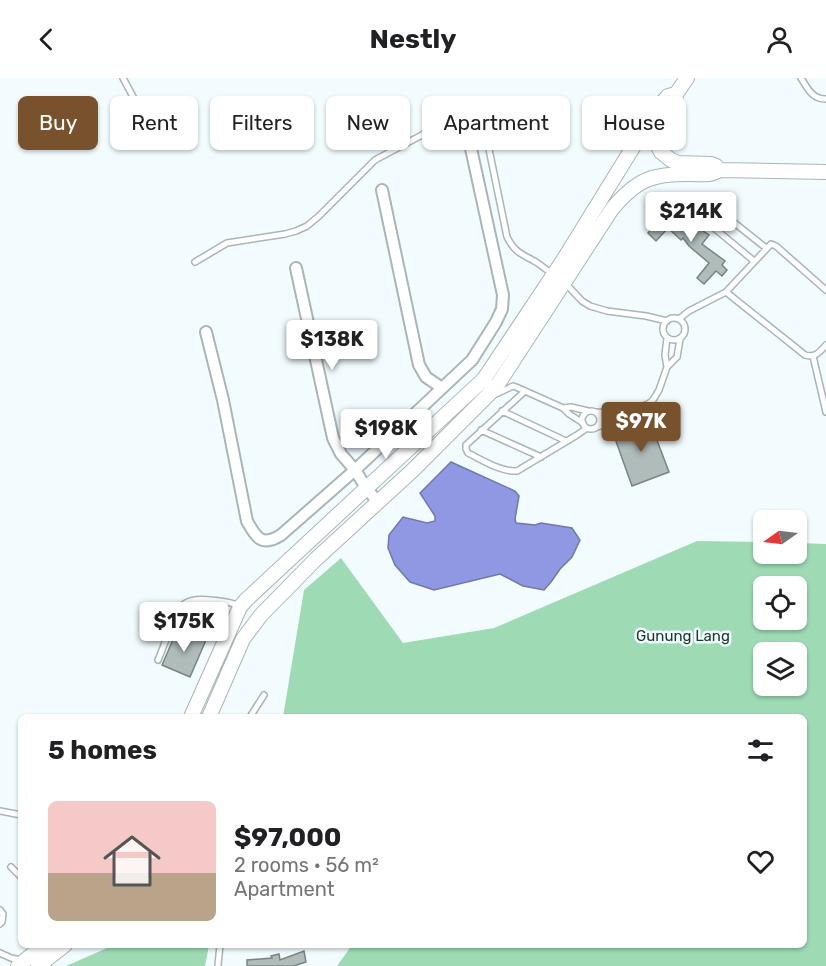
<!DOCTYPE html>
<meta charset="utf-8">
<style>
:root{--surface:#fff;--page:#f2f2f2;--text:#202124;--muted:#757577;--accent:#77522d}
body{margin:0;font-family:Rubik,sans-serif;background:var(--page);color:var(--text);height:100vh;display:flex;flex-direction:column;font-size:22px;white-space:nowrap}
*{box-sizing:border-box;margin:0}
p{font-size:20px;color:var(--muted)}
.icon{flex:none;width:33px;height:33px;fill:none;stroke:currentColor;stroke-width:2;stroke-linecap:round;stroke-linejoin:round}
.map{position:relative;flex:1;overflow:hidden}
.details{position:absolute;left:18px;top:636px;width:789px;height:234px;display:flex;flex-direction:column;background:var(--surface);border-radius:9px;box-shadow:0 2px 4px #0004}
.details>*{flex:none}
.guide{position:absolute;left:18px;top:18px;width:790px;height:54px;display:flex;gap:12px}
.needle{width:39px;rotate:256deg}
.controls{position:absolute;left:753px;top:432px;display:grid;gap:12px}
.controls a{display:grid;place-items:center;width:54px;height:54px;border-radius:9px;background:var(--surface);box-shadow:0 2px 4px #0004;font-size:30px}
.price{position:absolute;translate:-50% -51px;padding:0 14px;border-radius:6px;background:#fff;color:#222;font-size:20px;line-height:39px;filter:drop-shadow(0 2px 3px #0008)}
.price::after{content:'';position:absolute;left:50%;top:36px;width:18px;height:14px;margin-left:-9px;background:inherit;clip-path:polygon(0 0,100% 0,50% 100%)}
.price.on{background:var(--accent);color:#fff}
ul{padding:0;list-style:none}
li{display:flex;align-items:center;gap:18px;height:150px;padding:0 30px}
li span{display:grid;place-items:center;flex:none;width:168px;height:120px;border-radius:9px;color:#555}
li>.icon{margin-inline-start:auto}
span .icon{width:72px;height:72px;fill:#fffc;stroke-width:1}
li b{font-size:26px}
h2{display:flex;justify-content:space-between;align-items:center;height:72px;padding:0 30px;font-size:26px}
.pill{padding:0 21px;border-radius:9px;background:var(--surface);box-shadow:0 2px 4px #0004;font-size:21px;line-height:54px}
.pill.on{background:var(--accent);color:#fff}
header{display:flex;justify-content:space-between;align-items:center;height:78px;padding:0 30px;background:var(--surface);font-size:27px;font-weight:700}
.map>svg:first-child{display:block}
.green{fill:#9edbb5;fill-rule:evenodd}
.water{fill:#9098e3;stroke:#7078ac;stroke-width:1.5}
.building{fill:#b0bcba;stroke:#798482;stroke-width:1.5}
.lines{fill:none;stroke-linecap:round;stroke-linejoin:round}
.service-casing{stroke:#aab5b9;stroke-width:8}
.minor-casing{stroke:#aab5b9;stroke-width:14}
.tertiary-casing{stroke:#aab5b9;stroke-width:16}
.trunk-casing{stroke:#aab5b9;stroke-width:21}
.service{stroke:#fff;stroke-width:5}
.minor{stroke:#fff;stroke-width:10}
.tertiary{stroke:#fff;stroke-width:14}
.trunk{stroke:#fff;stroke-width:18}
.labels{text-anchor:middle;stroke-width:5;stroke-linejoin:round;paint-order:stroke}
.park-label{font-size:15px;fill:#163a26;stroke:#f2fcff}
</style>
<header><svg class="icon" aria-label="back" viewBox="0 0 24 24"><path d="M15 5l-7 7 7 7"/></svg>Nestly<svg class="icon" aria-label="person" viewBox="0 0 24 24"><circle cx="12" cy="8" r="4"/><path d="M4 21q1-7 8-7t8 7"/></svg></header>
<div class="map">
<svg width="826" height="888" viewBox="0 0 826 888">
<rect width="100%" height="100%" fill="#f2fcff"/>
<path class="green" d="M697,463L763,464L764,476H796L797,465L826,466V888H337L352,867H804V639H283L304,512L341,480L403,565L494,550ZM764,508H796V542H764ZM764,574H796V608H764Z
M114,867H209L205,888H66Z"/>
<path class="water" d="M451,384L515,413L519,418L515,441L516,445L535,447L541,445L572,450L580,462L572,479L560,491L551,504L544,512L523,508L500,496L434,512L410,504L395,487L388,470L389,457L403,439L427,445L435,443V438L420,415Z"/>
<path class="building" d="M668,134L675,140L677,137L693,149L694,147L709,157L702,166L725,183L722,187L727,192L722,198L716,193L704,206L697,200L709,185L689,168L683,160L681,162L668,150L656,163L648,155Z
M649,341L669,394L632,408L613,355Z
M178,550L206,562L190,599L162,587Z
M304,873L306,884L294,888H247V882L272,880L271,878L279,876L280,882Z"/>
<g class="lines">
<g class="service-casing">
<path id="service" d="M123,0L138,28
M801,0C808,11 812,21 826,21
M754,183L702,140L701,137L709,128L712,127L766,170
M195,184L227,165L285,156L296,153L307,148L319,138L375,82L422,57L447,36L462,28L474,31L483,42L507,159C515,175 522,176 536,184C542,188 547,192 552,196
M565,205L582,223L590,228L607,233L646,238L667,243
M726,214L805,277C815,280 820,274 826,267
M663 251a11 11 0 1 1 22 0a11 11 0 1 1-22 0Z
M679,241L689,233L726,214L771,166L776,168L826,212
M667,260L665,277L667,289
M813,278L826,334
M525,313L466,367V371L468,375C482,382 501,394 517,393L577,357L587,350
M494,317L513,308L516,309L563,330L569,336L583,345
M563,330L571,329L588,333
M502,333L566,363
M582 342a9 9 0 1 1 18 0a9 9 0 1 1-18 0Z
M596,334C608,336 618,332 630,333
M597,349L622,341L630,333L648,326L653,322L659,312L667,289L677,279L680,261
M481,352L541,379
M158,582C163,571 176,532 184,526C191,521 203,521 211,522C221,523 230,523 239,528
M250,639L264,617
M0,733L21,737
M11,789L21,799
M0,832L3,836L2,844L0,846
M0,875L11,880L21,882
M218,887L220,867"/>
</g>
<g class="minor-casing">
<path id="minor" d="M382,112L419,287L426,299L442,310
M296,190L333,360L341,376L355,392L367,411L378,424
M206,254L223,322L247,443C256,460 262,469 281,457L355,392L472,282L496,244L502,231L503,217L465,43"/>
</g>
<g class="tertiary-casing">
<path id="tertiary" d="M687,0L676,16L675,25L659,49L656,59V64L661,74L671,82L678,85L711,86L716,88L719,92
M191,639L240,529L246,522L484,301L564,181L656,32L668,18L676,16
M209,639L243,561L261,537L316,481L413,392L489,316L498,306L612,131C637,101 653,95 692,96C702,96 711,98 719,92L826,94
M18,888L44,867
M38,888L65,867"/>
</g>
<g class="trunk-casing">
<path id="trunk" d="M41,888L42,884"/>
</g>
<use href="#service" class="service"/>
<use href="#minor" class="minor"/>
<use href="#tertiary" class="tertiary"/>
<use href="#trunk" class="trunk"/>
</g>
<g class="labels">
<g class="park-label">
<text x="683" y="563">Gunung Lang</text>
</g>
</g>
</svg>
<div class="controls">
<a><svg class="needle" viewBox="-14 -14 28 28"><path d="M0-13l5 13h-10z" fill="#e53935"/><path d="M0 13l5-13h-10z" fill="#757577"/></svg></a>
<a><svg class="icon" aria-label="locate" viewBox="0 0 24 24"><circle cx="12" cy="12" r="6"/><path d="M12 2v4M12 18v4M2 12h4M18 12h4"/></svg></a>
<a><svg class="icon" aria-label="layers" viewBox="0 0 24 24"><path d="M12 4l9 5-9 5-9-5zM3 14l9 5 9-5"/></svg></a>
</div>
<b class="price" style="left:691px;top:165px">$214K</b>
<b class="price" style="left:332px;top:293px">$138K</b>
<b class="price on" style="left:641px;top:375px">$97K</b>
<b class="price" style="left:386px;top:382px">$198K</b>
<b class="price" style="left:184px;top:575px">$175K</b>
<div class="guide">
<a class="pill on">Buy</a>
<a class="pill">Rent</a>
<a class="pill">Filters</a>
<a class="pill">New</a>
<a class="pill">Apartment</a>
<a class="pill">House</a>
</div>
<section class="details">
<h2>5 homes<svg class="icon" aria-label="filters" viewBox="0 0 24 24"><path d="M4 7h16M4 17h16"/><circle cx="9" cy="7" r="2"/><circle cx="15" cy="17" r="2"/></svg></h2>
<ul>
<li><span style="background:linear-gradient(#f6c9c9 60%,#b9a48a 0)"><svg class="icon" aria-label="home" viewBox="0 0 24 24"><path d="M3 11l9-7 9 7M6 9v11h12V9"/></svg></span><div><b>$97,000</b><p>2 rooms · 56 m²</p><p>Apartment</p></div><svg class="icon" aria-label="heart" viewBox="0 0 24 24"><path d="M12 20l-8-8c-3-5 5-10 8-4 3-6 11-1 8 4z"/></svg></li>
</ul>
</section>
</div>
